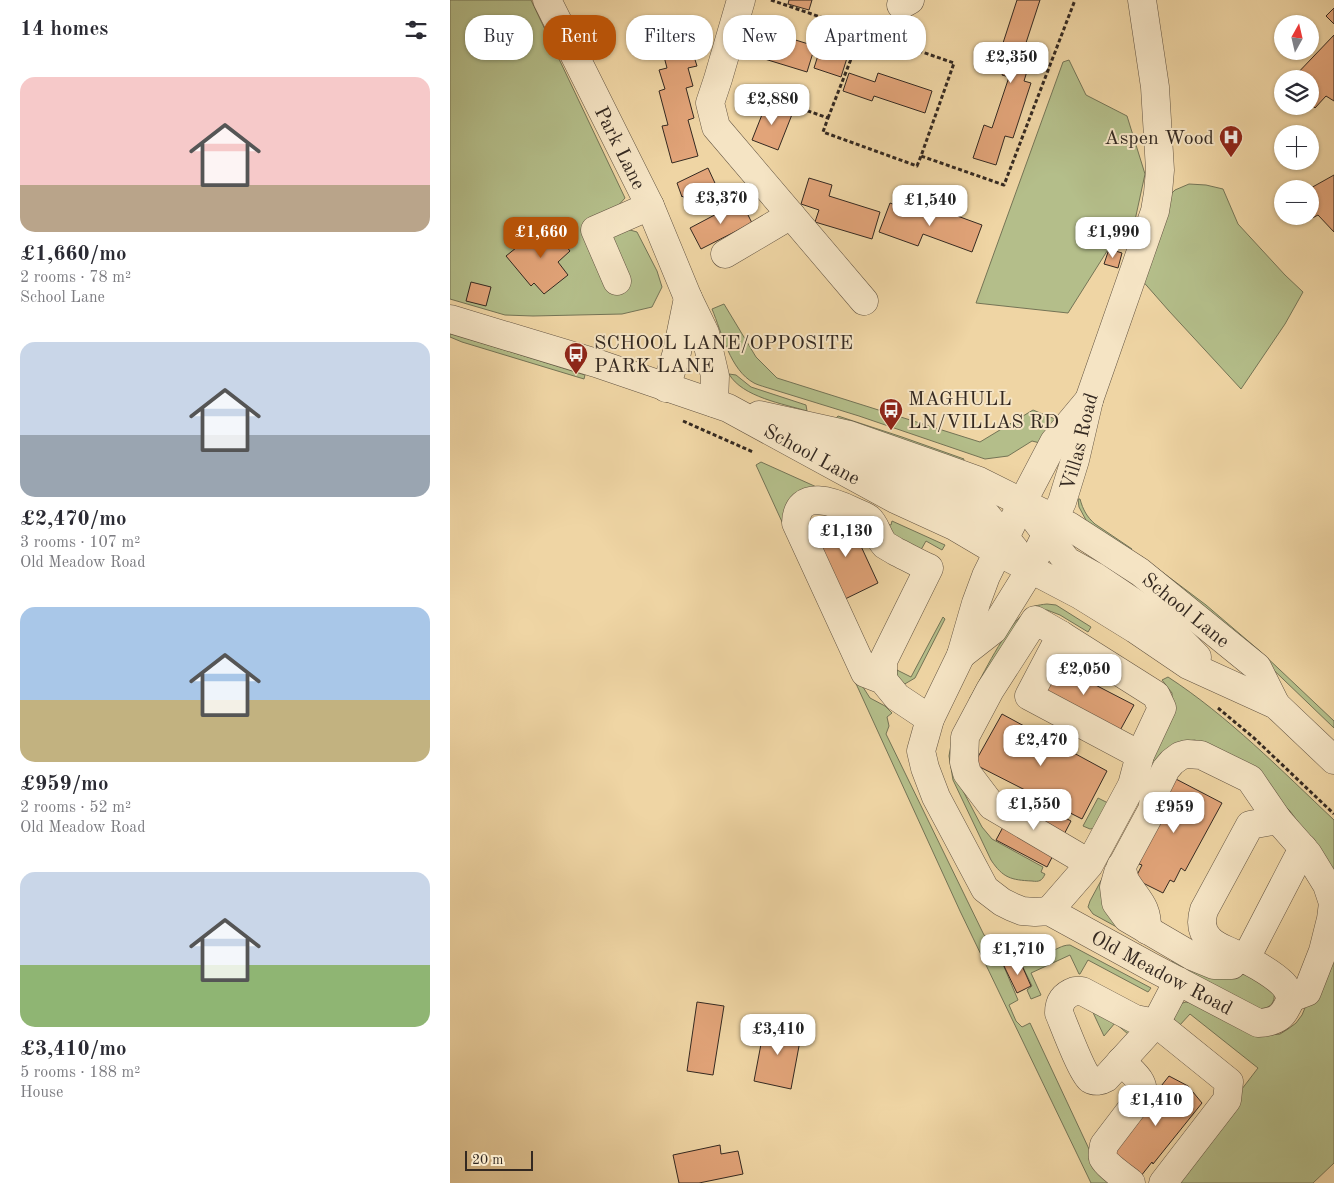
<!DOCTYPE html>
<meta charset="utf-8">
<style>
:root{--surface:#fff;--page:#f7f7f7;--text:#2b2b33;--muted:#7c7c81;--accent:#b45309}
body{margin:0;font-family:"Old Standard TT",serif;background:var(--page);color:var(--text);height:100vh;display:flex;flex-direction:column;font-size:19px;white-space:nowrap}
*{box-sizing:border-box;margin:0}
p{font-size:16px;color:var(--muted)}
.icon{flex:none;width:28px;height:28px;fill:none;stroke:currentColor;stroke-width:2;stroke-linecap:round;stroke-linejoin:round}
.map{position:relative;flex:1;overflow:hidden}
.panel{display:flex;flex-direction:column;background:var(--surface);width:450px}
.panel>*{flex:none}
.hud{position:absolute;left:15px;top:15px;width:475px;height:45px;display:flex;gap:10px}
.needle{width:32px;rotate:8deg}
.fabs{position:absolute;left:824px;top:15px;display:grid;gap:10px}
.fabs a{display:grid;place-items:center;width:45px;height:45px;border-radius:50%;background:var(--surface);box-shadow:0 1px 4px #0004;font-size:25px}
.scale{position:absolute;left:15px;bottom:12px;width:68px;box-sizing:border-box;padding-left:5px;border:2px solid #342921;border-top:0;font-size:14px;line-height:18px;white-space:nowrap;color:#342921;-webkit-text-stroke:4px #f5e4c4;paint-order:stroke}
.price{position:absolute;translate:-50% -42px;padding:0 11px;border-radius:10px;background:#fff;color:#222;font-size:16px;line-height:32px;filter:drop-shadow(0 1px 2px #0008)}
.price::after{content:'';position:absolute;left:50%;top:30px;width:15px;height:11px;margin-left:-8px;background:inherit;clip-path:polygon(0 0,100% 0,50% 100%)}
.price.active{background:var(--accent);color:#fff}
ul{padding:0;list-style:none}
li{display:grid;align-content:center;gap:10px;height:265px;padding:0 20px}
li span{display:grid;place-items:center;height:155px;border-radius:15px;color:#555}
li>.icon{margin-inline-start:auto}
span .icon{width:90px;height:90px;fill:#fffc;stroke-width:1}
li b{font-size:21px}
h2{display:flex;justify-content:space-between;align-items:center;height:60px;padding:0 20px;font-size:21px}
.pill{padding:0 18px;border-radius:20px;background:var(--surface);box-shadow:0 1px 4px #0004;font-size:18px;line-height:45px}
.pill.active{background:var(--accent);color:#fff}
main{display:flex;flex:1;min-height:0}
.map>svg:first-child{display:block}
.green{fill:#b4be8a;stroke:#747456}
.building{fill:#e2a479;stroke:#342921}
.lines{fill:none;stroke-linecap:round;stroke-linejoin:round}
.minor-casing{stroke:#635442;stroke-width:29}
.path{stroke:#342921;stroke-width:3;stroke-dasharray:4 2.5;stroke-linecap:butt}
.minor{stroke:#f5e4c4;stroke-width:28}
.labels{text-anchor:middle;stroke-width:4;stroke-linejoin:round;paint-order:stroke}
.poi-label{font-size:20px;fill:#342921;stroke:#f5e4c4;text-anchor:start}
.street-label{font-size:20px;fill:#342921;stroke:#f5e4c4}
</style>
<main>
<section class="panel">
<h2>14 homes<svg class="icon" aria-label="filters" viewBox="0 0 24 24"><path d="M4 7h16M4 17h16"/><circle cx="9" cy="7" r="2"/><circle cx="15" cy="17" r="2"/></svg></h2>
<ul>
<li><span style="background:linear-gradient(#f6c9c9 70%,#b9a48a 0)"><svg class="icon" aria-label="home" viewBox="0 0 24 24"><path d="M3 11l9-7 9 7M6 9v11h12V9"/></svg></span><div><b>£1,660/mo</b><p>2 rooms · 78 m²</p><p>School Lane</p></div></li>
<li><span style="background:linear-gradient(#c9d6e8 60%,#9aa5b1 0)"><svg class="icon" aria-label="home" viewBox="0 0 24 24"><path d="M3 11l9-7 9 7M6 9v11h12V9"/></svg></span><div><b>£2,470/mo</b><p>3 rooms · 107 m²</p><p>Old Meadow Road</p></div></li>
<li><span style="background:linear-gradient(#a9c7e8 60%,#c2b280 0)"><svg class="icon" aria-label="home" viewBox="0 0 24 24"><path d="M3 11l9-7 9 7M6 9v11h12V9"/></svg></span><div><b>£959/mo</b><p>2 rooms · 52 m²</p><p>Old Meadow Road</p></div></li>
<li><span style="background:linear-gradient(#c9d6e8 60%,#8fb573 0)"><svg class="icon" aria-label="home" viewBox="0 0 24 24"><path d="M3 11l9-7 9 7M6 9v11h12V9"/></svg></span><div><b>£3,410/mo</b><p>5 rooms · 188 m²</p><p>House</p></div></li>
</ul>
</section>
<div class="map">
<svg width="884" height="1183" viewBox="0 0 884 1183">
<rect width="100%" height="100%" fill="#efd5a4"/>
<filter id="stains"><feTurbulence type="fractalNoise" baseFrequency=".004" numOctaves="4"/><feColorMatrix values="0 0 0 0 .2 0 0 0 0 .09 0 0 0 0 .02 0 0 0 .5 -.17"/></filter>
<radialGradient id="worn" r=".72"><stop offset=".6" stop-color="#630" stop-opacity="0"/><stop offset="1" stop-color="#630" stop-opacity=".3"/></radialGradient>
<path class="green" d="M0,0H81L175,198L165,209L173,228L187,232L207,271L212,287L202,307L172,314L83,316L55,315L0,299Z
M619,60L636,95L677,116L695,174L682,234L659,248L618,313L526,303L613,62Z
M739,184L756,185L773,189L788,224L835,275L853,292L835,324L791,389L719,311L690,278L715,200L725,190Z
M274,304L306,357L327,378L530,442L583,410L605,419L590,443L582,441L558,456L535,459L409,416L315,387C312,386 308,385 304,383C280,370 272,333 262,309Z
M0,333L135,375L134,379L12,342L0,337Z
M279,374L286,375L301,387L356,405L357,411C334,404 292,397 279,374Z
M388,416L452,437L514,459L513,462L385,419Z
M311,462L371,489L346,497L411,684L420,698L435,706L442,713L437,717L439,726L436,734L534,935C554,951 572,958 598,952C607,950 611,945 620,945L701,988L698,992L638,960L630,974H629L620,955L581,973L591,995L581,999L577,990L582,986L567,955L552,962L568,1000L559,1005L566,1021L572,1027L580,1023L639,1149L665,1183H641L510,911L306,465Z
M628,499H630C633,510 637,517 645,524L682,549L680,552L637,522L629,507Z
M442,521L495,545L492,550L476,541L468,555L432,524L441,525Z
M691,556L756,605L811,652L884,721V728L808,655L689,558Z
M597,604L606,605L641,627L638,632L610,615L597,610H583L520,698C534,673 554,630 575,612C581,606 588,605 597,604Z
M493,617L495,619L465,678L453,685C448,681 446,676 447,670L461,677Z
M718,677C778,716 831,770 884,820V876L862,841L840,811L807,778L767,752L745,740L737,741L709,766L702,762L722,706V693L712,680Z
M503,733L512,789L532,827L542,839L593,867L591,872L595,874C592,881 589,882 582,881C561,880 553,878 541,860L503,780L499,756Z
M702,779L700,805L685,833L679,836L657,878L655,899L668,920L717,948L714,953L643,914L638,907L640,901L688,812L692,814L697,804L690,800Z
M648,798L658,803L645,828L640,829L633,826Z
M884,939V1163L863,1183H720L808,1068L740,1014L729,1026L725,1022L723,1016L729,1004L736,1002L742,1003L811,1036L830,1034L838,1029L846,1023L852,1015Z
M727,953L784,973L803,976L824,991C826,1004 818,1011 805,1008L722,963Z
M639,1004L680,1030L678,1034L665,1023L654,1036Z"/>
<path class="building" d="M339,0H362L359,10L338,4Z
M567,0H590L573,52L582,55L574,81L581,83L563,138L555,136L546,165L523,158L534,125L542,128L559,77L552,75L562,46L553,43Z
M884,8V24L876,16Z
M246,20L252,44L241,47L247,66L238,68L243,86L236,88L244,118L238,120L248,156L222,163L212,126L218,125L209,91L215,89L209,70L217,68L212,49L222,46L217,27Z
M303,27L365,46L357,72L295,53Z
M884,35V101L876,96L865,108L860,103V79H842Z
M370,49L397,58L391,77L364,68Z
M399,73L425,82L428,73L482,91L475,113L424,96L422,101L393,91Z
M317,102L343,112L328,150L302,140Z
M258,168L270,194L240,209L233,196L232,197L227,183Z
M884,175V232L868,215L853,223L849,216H860V189H859Z
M359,178L382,185L379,196L430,212L422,239L365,222L369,210L351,204Z
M291,201L302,223L251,249L240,228Z
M440,203L476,216L480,206L532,225L522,252L473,234L468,246L429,232Z
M97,223L120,251L108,262L118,275L94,294L84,283L81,286L56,256Z
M659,249L672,253L668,268L654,264Z
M21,282L41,287L36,306L16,301Z
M397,516L428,583L393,600L365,531Z
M625,653L638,661L630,677L684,705L667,736L585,692L601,662L616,669Z
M552,714L657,771L632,819L524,764Z
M724,778L772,803L735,871L731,868L724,882L720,880L713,893L685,879L692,865L689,864L691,859L683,855Z
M571,794L621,821L597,867L546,840Z
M569,959L581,986L567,993L554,966Z
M247,1002L274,1006L263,1075L237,1071Z
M315,1023L352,1030L341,1089L304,1081Z
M719,1076L738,1086L752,1103L703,1164L702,1162L687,1181L661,1159L670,1138Z
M270,1145L271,1154L288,1151L293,1174L249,1183H229L223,1155Z"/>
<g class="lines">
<g class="minor-casing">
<g id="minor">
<path id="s1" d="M97,0L200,206L238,298L255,333L265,376L264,403"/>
<path d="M291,0L268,79L260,103L266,127L414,301"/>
<path d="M451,5L460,0"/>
<path d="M275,254L341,215"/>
<path d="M167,281L145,230L200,206"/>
<path id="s2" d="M0,319L146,363L278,408L445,499L504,526L548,552L630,595L685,629L738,665L826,705L884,760"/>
<path d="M216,388L227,352L238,298"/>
<path id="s3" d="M639,400L604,442L572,503L536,576L526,603L511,655L480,719L471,751L475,768L486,797L535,889L552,902L562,907L572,911L585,912L599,911L703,968L808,1023C828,1022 834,1016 841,998C839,993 837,988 833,984C822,973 798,960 783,953C775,949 765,946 759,939C751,931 751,920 754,910L800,825L828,820"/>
<path id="s4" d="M309,415L399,435L493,468L529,481L619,526L690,572L807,667L826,705"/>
<path d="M385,445L419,462L510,500L533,511L565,550"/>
<path d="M587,522L617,561L646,577L713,622L747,657"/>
<path d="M611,635L579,696L690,755"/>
<path id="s5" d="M511,655L543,630L574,580L612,502L625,460L639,400L705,211L708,193L710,170L705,87L692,0"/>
<path d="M433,680L415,673L346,523C347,487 385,502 405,512C409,514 416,516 419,519C426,525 428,538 435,545C438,547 442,549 445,551C457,557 468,563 479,568L433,661V680L447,697L480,719"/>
<path d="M671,866C673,871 673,877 676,882C687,900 698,906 697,930"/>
<path d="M599,911L639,865L682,785L690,755L712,708L706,695L611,635L585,620L540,690L515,737L514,762L517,773L542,806L627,856L639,865"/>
<path d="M789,956L782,965H764L742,956L677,918L666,903L664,887L668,873L702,810L706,789L716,769L722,762L730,756L737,754L751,755L800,779L828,820L858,854L877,885L883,903L881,919L873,951L857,992L841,998"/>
<path d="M795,960L853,848"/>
<path d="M625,991H632L685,1019L706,1023L656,1078C651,1081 645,1082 640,1079C632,1073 614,1025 609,1013C609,1001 614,995 625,991Z"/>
<path d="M671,1061C681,1072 700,1083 689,1099L654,1145C653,1150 652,1154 653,1158C657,1166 674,1177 681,1183"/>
<path d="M713,1183L777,1100L779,1082L706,1023L728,981"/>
</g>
</g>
<path class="path" d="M321,0L504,63L471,156L554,185L625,0
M290,87L378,118L373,132L467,166L471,156
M378,118L412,31
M233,421L303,452
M768,708L804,738L884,814"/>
<use href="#minor" class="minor"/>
</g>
<defs>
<g id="hospital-pin" transform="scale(1.25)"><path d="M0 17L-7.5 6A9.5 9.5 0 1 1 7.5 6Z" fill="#8f2418" stroke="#f5e4c4"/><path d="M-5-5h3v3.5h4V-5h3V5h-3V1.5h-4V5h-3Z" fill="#fff"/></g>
<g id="bus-pin" transform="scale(1.25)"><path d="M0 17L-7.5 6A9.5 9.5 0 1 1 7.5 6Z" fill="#8f2418" stroke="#f5e4c4"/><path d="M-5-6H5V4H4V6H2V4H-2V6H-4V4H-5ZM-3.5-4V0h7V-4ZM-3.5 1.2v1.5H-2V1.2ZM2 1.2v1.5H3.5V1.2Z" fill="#fff"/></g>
</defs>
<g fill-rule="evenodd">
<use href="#hospital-pin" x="781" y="137"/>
<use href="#bus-pin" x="126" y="354"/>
<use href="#bus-pin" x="441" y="410"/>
</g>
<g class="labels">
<g class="poi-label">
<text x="764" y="144" text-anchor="end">Aspen Wood</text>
<text x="144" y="349">SCHOOL LANE/OPPOSITE<tspan x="144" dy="23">PARK LANE</tspan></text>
<text x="458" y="405">MAGHULL<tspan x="458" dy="23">LN/VILLAS RD</tspan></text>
</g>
<g class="street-label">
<text dy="7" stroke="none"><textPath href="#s1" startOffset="165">Park Lane</textPath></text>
<text dy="7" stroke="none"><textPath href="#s2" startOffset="388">School Lane</textPath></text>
<text dy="7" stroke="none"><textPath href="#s5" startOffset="249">Villas Road</textPath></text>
<text dy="7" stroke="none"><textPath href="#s4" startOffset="475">School Lane</textPath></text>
<text dy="7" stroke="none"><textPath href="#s3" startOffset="744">Old Meadow Road</textPath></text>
</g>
</g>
<rect width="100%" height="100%" filter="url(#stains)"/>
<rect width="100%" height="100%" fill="url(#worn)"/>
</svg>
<div class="fabs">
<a><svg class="needle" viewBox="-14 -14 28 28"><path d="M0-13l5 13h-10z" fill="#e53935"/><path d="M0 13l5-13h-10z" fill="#7c7c81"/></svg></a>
<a><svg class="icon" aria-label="layers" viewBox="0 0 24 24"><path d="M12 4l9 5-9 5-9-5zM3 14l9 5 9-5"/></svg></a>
<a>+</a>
<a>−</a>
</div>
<div class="scale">20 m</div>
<b class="price" style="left:561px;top:84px">£2,350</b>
<b class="price" style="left:322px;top:126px">£2,880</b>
<b class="price" style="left:271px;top:225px">£3,370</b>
<b class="price" style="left:480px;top:227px">£1,540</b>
<b class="price active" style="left:91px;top:259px">£1,660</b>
<b class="price" style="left:663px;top:259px">£1,990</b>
<b class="price" style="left:396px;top:558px">£1,130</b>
<b class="price" style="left:634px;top:696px">£2,050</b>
<b class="price" style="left:591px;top:767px">£2,470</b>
<b class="price" style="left:584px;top:831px">£1,550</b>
<b class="price" style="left:724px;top:834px">£959</b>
<b class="price" style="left:568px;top:976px">£1,710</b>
<b class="price" style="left:328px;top:1056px">£3,410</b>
<b class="price" style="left:706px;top:1127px">£1,410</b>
<div class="hud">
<a class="pill">Buy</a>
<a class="pill active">Rent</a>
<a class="pill">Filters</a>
<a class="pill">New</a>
<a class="pill">Apartment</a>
</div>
</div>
</main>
